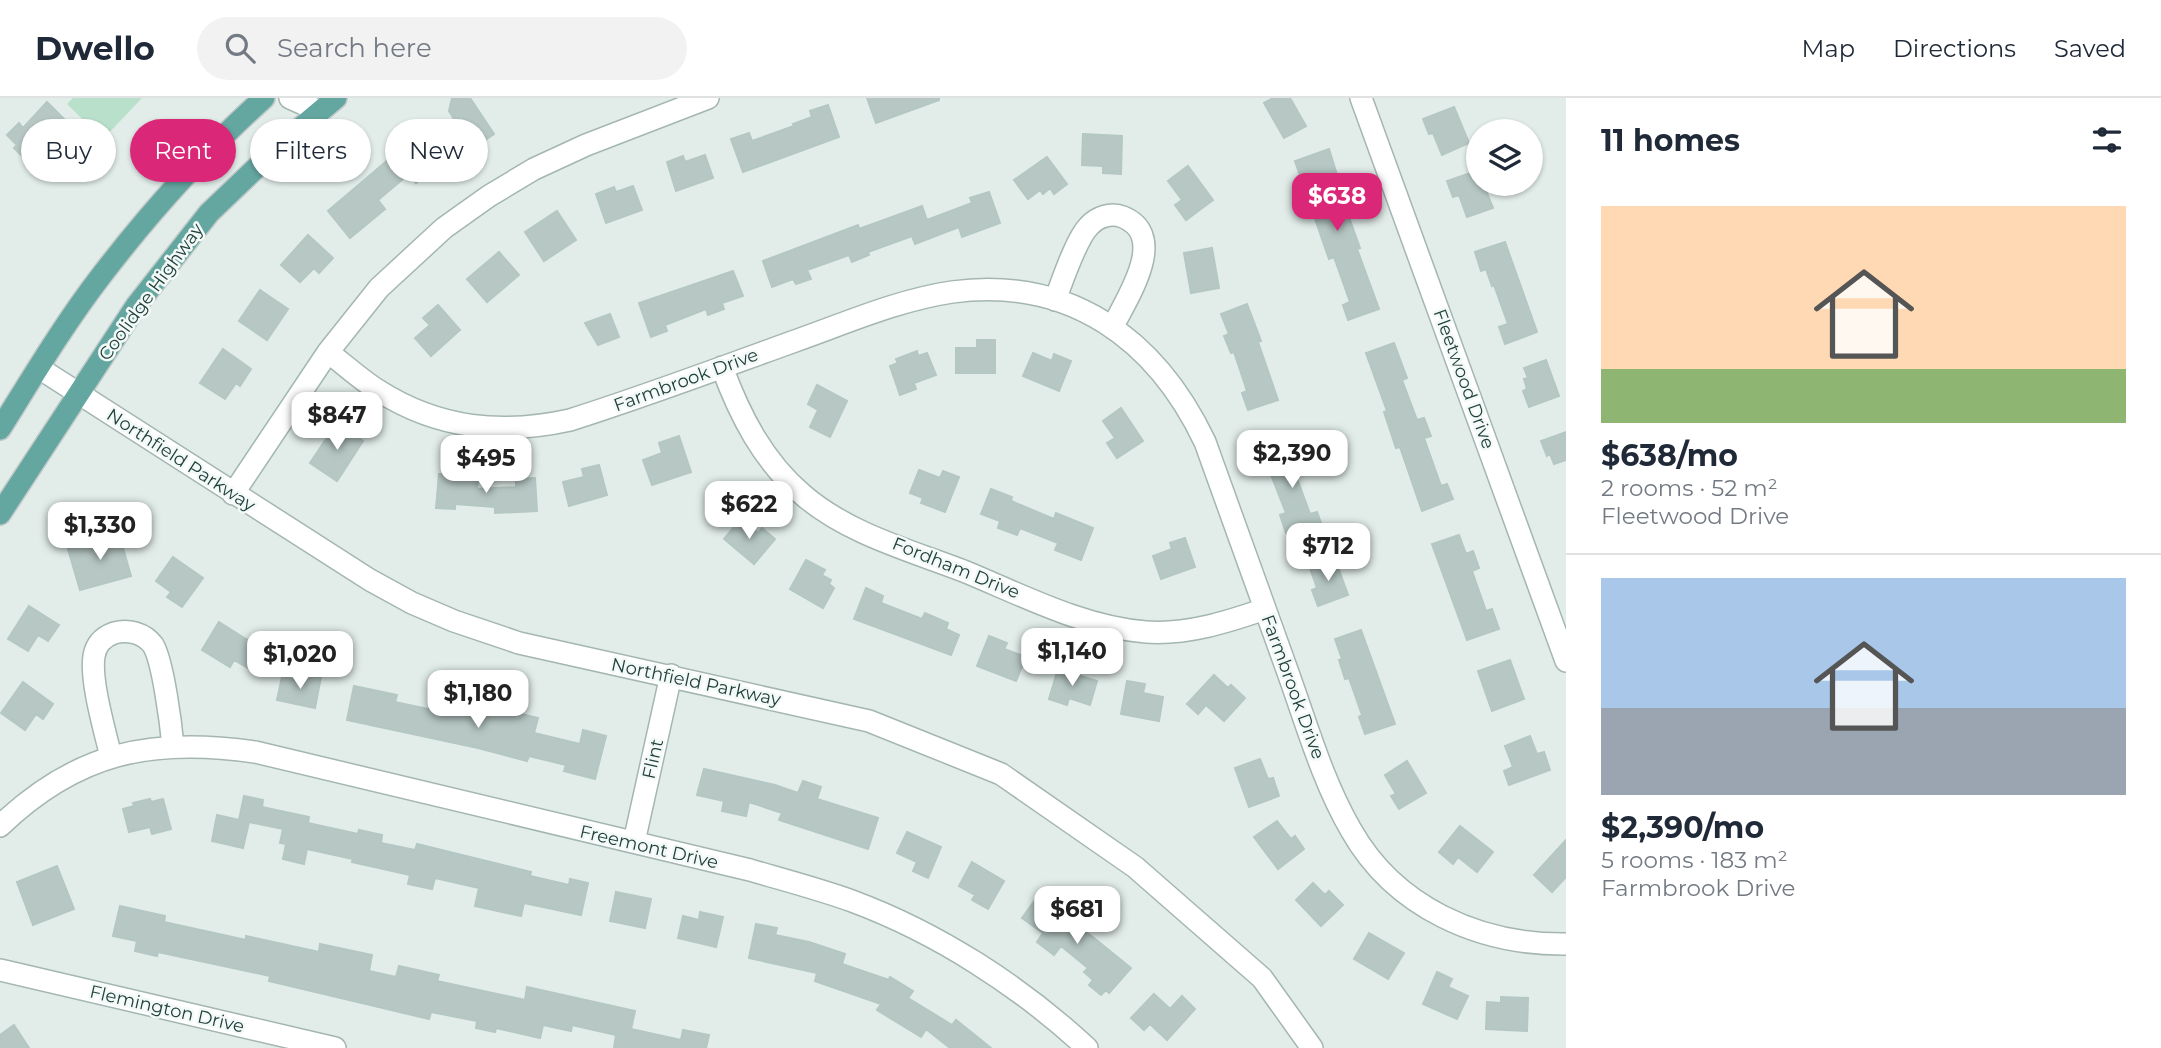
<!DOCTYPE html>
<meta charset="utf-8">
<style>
:root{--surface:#fff;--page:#f2f2f3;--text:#1f2937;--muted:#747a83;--line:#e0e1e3;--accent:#db2777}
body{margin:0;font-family:Montserrat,sans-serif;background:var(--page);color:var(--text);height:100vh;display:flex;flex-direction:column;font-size:26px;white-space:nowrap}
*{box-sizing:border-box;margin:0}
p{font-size:23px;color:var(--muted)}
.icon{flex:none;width:38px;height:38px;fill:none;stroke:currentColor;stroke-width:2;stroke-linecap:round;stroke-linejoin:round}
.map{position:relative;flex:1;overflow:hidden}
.details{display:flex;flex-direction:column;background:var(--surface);width:595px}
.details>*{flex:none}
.top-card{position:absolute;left:21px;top:21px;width:665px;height:63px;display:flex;gap:14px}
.controls{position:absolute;left:1466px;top:21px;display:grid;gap:14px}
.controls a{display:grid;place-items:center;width:77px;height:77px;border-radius:50%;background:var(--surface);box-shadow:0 2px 5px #0004;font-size:35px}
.price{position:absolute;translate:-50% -60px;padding:0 16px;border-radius:14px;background:#fff;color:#222;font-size:23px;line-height:46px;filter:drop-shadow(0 2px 4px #0008)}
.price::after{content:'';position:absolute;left:50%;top:42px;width:21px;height:16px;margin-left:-10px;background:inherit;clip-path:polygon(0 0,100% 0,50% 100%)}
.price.active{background:var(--accent);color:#fff}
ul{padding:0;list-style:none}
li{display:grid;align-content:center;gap:14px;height:371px;padding:0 35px}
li+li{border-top:2px solid var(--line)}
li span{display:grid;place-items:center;height:217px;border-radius:0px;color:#555}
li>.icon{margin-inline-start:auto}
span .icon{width:126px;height:126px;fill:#fffc;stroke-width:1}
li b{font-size:30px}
h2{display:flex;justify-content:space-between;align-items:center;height:84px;padding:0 35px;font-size:30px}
.tag{padding:0 24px;border-radius:32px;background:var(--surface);box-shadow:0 2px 5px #0004;font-size:24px;line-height:63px}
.tag.active{background:var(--accent);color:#fff}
header{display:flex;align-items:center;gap:42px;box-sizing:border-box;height:98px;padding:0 35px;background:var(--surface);border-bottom:2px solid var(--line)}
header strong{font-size:33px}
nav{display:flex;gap:38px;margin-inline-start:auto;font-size:24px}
.search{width:490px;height:63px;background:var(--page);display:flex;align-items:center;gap:18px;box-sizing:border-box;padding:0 24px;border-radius:38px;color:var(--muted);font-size:26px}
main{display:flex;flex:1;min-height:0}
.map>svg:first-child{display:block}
.green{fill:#b9e0ca}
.building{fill:#b7c8c4;stroke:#b4c7c3;stroke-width:2}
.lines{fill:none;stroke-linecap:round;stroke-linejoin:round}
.minor-casing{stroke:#a4b6b2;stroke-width:24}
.major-casing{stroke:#c1cac8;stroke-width:24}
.minor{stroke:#fff;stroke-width:21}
.major{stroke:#64a6a0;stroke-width:21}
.labels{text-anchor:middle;stroke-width:5;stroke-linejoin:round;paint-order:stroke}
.street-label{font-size:18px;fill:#21403c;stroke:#f3f9f7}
</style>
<header>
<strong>Dwello</strong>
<div class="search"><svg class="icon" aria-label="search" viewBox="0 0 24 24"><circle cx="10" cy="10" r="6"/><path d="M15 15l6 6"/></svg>Search here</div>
<nav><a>Map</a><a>Directions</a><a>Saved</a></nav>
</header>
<main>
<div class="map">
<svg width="1566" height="950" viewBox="0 0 1566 950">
<rect width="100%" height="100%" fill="#e2edea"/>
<path class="green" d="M73,0H142L103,41L67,6Z"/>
<path class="building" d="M452,0H470L494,36L465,56L462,51L453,57L438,36L456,24L449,13Z
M867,0H939V2L876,25Z
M1273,0H1290L1306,28L1284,40L1264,5Z
M47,4L69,26L55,40L69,55L56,67L47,58L35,71L14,50L17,47L7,37L19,25L23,30Z
M828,7L839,39L743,74L731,41L749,35L752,43L794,28L793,26L812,19L810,13Z
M1454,9L1469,45L1442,57L1433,35L1429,36L1423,21Z
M1083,36L1122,38L1121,76L1103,75V68L1082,67Z
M408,45L431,73L416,85L409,76L378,102L385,111L350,140L328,113Z
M1329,51L1337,77L1326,81L1336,114L1346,111L1360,150L1357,151L1379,211L1348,222L1343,207L1350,204L1334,159L1329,161L1295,63Z
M705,57L713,80L676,93L667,64L683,58L685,64Z
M1047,59L1067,86L1054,96L1050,90L1043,96L1040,92L1028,101L1014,82Z
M1188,68L1213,102L1186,122L1175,107L1182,102L1168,83Z
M1476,73L1479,86L1482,89L1484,88L1493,110L1467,119L1459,97L1453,99L1447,83Z
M633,88L642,112L606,125L596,96L614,89L616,94Z
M989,94L1000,125L962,139L959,129L915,146L912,138L868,154L869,157L852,164L849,157L807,172L811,181L796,186L793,181L772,189L763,163L858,127L859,131L922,108L927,122L972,105L970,100Z
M557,113L576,142L544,163L525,134Z
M308,137L333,160L319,175L314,170L300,184L281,167Z
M1505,144L1537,234L1505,246L1499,229L1508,226L1494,187L1492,188L1486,171L1481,173L1475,154Z
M1212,150L1219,190L1191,195L1184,155Z
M499,154L519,177L487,204L467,181Z
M733,173L743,198L722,205L724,211L708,217L706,211L665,227L667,233L651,239L639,205Z
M260,192L288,211L267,242L239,223Z
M1247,206L1261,243L1258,244L1278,302L1248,312L1242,295L1247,293L1234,254L1231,255L1224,238L1229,236L1221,216Z
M438,207L460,232L431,258L415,240L430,227L423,220Z
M610,216L619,239L598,247L585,225Z
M977,242H995V275H956V250H977Z
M1394,245L1407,280L1402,282L1417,322L1424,320L1431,338L1424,340L1441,388L1447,386L1453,401L1422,413L1400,349L1396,350L1384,314L1387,313L1366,255Z
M223,251L251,271L240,288L236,285L225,301L200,285Z
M917,253L918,258L927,255L936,277L914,285L916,291L900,297L890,268L898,265L896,261Z
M1033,255L1052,263L1054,256L1071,263L1059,293L1023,278Z
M1546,262L1559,298L1529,309L1523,293L1527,291L1524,281L1528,280L1524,270Z
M817,287L847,303L830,339L810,329L818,312L808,306Z
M1121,310L1143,343L1117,360L1107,345L1115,340L1103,323Z
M337,325L363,343L337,383L310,365Z
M1566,334V362L1554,366L1550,356L1547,358L1541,343Z
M1292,337L1304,372L1295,375L1310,416L1317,414L1324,433L1296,443L1292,433L1286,435L1280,417L1286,415L1268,369L1275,367L1267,345Z
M679,338L691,374L652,387L643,362L662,355L659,345Z
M599,367L607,397L569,408L563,384L584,379L582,371Z
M919,372L940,380L943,373L959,379L945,414L921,405L923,400L910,395Z
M439,376L478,379L477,391L516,389V381L535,380L537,413L495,415V409L455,406V411L436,410Z
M991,391L1012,399L1011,403L1054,421L1056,415L1093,430L1081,462L1055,452L1058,445L1020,430L1017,437L998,430L1000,423L981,416Z
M741,421L758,435L762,430L775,441L754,466L724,441Z
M119,436L131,478L80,492L68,451Z
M1459,437L1466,456L1473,453L1479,470L1472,473L1486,513L1492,511L1499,531L1467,542L1432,446Z
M1185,440L1195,469L1161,481L1153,458L1172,451L1170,445Z
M173,459L203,480L182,509L167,499L171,494L156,483Z
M1335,461L1348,497L1318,508L1312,492L1317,490L1310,470Z
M806,462L825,472L822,477L831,482L829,486L834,490L823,510L790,491Z
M866,490L883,498L881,505L922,521L925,515L948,525L946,531L959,537L951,557L854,521Z
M29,508L59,527L48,543L38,537L28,553L8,541Z
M219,524L260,550L248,570L234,562L230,569L202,552Z
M1361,532L1395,626L1365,636L1359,619L1362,617L1349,580L1345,581L1339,562L1342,561L1335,541Z
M989,538L1007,545L1004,551L1026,559L1016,583L977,568Z
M1510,562L1524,601L1492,613L1478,573Z
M1058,571L1097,583L1090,607L1069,600L1067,607L1049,601Z
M305,575L321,579L315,610L277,602L282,579L303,583Z
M1214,577L1228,590L1231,587L1245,600L1224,623L1206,607L1198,616L1187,606Z
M1127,583L1145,586L1143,595L1163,599L1159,623L1121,616Z
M23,584L53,606L43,621L36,616L25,632L1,615Z
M354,588L397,597L395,604L442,614L444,604L487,613L488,608L538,620L534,635L580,646L583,632L606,638L595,681L564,673L566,667L529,658L527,663L478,650L347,622Z
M1530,638L1537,656L1544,654L1550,672L1509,687L1504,673L1513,669L1505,648Z
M1260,661L1268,681L1273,680L1279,698L1249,709L1235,670Z
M1407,663L1426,695L1399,711L1391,698L1396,696L1385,677Z
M704,671L775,687L798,695L803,683L821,689L817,701L878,720L868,751L779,722L782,715L749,704L746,718L722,713L724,703L697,697Z
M244,698L263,702L262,709L309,719L308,725L358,736L359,732L382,737L381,745L415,752L417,746L531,774L530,778L569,787L570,781L588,785L581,817L524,805L521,818L475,808L479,790L435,780L432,791L408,786L410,777L352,764L353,761L307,751L304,766L283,761L286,746L280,745L283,731L249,724L243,750L212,743L217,717L239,722Z
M150,701L151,704L163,701L171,731L152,736L150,729L129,734L123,711L134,708L133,705Z
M1277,723L1291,741L1295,738L1304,751L1278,771L1254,739Z
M1460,728L1493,754L1477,774L1458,759L1453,766L1439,754Z
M907,734L941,749L928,780L913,773L917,764L897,755Z
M1566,742V779L1552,794L1534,777Z
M972,764L1004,783L988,811L972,802L975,797L959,788Z
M57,768L74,811L33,827L17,784Z
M1313,785L1325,797L1329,793L1343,807L1321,828L1296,802Z
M616,794L651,801L645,830L610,823Z
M1038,798L1094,840L1131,870L1109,895L1106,892L1101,897L1089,887L1093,882L1084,874L1088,870L1061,848L1054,857L1037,844L1043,835L1022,820Z
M120,808L165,818L164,824L246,842V838L319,854L320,846L372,857L369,873L396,879L399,868L439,877L437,883L525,902L527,889L635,913L631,931L681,942L683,932L709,937L706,950H614L616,937L572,927L571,933L543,927L540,940L496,930L495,934L476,930L477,923L431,914L429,921L269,883L270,878L158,854L157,858L135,853L137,843L113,838Z
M700,814L723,819L716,849L678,840L683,818L699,822Z
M756,826L777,830L775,837L809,844L845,856L842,866L889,882L890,879L913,893L908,900L952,927L956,922L991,950H950L926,931L921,939L877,912L881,906L815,883L817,875L749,860Z
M1369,835L1404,855L1388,881L1354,861Z
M1437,874L1452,881L1448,889L1468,898L1457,921L1423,906Z
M1154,896L1170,911L1182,898L1195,911L1167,942L1150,926L1144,932L1131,920Z
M1501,899L1528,900L1527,933L1486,931L1487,904L1501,905Z
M14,927L29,950H0V937Z"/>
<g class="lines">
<g class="minor-casing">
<path id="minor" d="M290,0L319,13
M1361,0L1566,563
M1055,202C1062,184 1076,141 1089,128C1097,119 1111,114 1123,119C1169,138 1127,200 1113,228
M328,254C345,267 361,282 379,293C439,331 502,337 570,322C646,298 720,270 795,243C846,225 898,202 952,194C1070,178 1156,241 1205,344C1232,419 1259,494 1286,569C1306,624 1322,682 1351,732C1395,810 1480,847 1566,846
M722,269C740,318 763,363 803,397C848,436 912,453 966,474C1024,498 1083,529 1146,534C1187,537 1227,524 1265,511
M39,270L370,482L412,505L454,523L519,545L869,623L1001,676L1135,769L1262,880L1312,950
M233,396L328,254L379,190L444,130L489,98L534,71L586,47L708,0
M111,659C105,633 90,583 94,558C96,546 103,539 114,535C128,531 144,535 153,547C163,563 171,627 173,648
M0,728C77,654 152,639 255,654L750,772C784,782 819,791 852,803C938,835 1020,888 1087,950
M634,744L671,577
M0,872L335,950"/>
</g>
<g class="major-casing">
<path id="major" d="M0,331C32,280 64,226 101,178C150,114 204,54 264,0
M0,416L136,208L209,115L279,48L336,0"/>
</g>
<use href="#minor" class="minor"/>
<use href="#major" class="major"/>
</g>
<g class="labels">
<g class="street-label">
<text transform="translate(151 194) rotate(-54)" y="6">Coolidge Highway</text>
<text transform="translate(1464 281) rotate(70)" y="6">Fleetwood Drive</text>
<text transform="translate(686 282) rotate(-20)" y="6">Farmbrook Drive</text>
<text transform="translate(181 362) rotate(33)" y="6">Northfield Parkway</text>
<text transform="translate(956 470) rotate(22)" y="6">Fordham Drive</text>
<text transform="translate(696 584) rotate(12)" y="6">Northfield Parkway</text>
<text transform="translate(1293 589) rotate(70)" y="6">Farmbrook Drive</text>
<text transform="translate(653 661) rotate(-77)" y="6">Flint</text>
<text transform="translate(649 749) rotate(13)" y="6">Freemont Drive</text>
<text transform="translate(167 911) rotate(13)" y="6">Flemington Drive</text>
</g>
</g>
</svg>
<div class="controls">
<a><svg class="icon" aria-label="layers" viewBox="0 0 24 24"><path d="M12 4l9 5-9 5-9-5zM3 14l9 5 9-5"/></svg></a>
</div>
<b class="price active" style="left:1337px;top:135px">$638</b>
<b class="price" style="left:337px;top:354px">$847</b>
<b class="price" style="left:1292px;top:392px">$2,390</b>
<b class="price" style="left:486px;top:397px">$495</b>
<b class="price" style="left:749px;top:443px">$622</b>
<b class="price" style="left:100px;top:464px">$1,330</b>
<b class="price" style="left:1328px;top:485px">$712</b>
<b class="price" style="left:1072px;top:590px">$1,140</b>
<b class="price" style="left:300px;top:593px">$1,020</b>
<b class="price" style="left:478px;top:632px">$1,180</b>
<b class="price" style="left:1077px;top:848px">$681</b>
<div class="top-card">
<a class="tag">Buy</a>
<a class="tag active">Rent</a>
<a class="tag">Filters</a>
<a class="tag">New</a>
</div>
</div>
<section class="details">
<h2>11 homes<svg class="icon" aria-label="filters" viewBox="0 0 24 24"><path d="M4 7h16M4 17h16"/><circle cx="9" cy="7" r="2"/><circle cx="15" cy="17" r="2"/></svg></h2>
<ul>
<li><span style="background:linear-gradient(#ffd9b3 75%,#8fb573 0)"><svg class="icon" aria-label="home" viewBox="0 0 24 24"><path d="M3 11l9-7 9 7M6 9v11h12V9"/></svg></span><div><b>$638/mo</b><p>2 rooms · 52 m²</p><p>Fleetwood Drive</p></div></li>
<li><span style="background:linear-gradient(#a9c7e8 60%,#9aa5b1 0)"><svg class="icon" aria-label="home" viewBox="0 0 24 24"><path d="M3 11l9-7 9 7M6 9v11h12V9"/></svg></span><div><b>$2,390/mo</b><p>5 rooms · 183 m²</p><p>Farmbrook Drive</p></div></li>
</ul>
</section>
</main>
